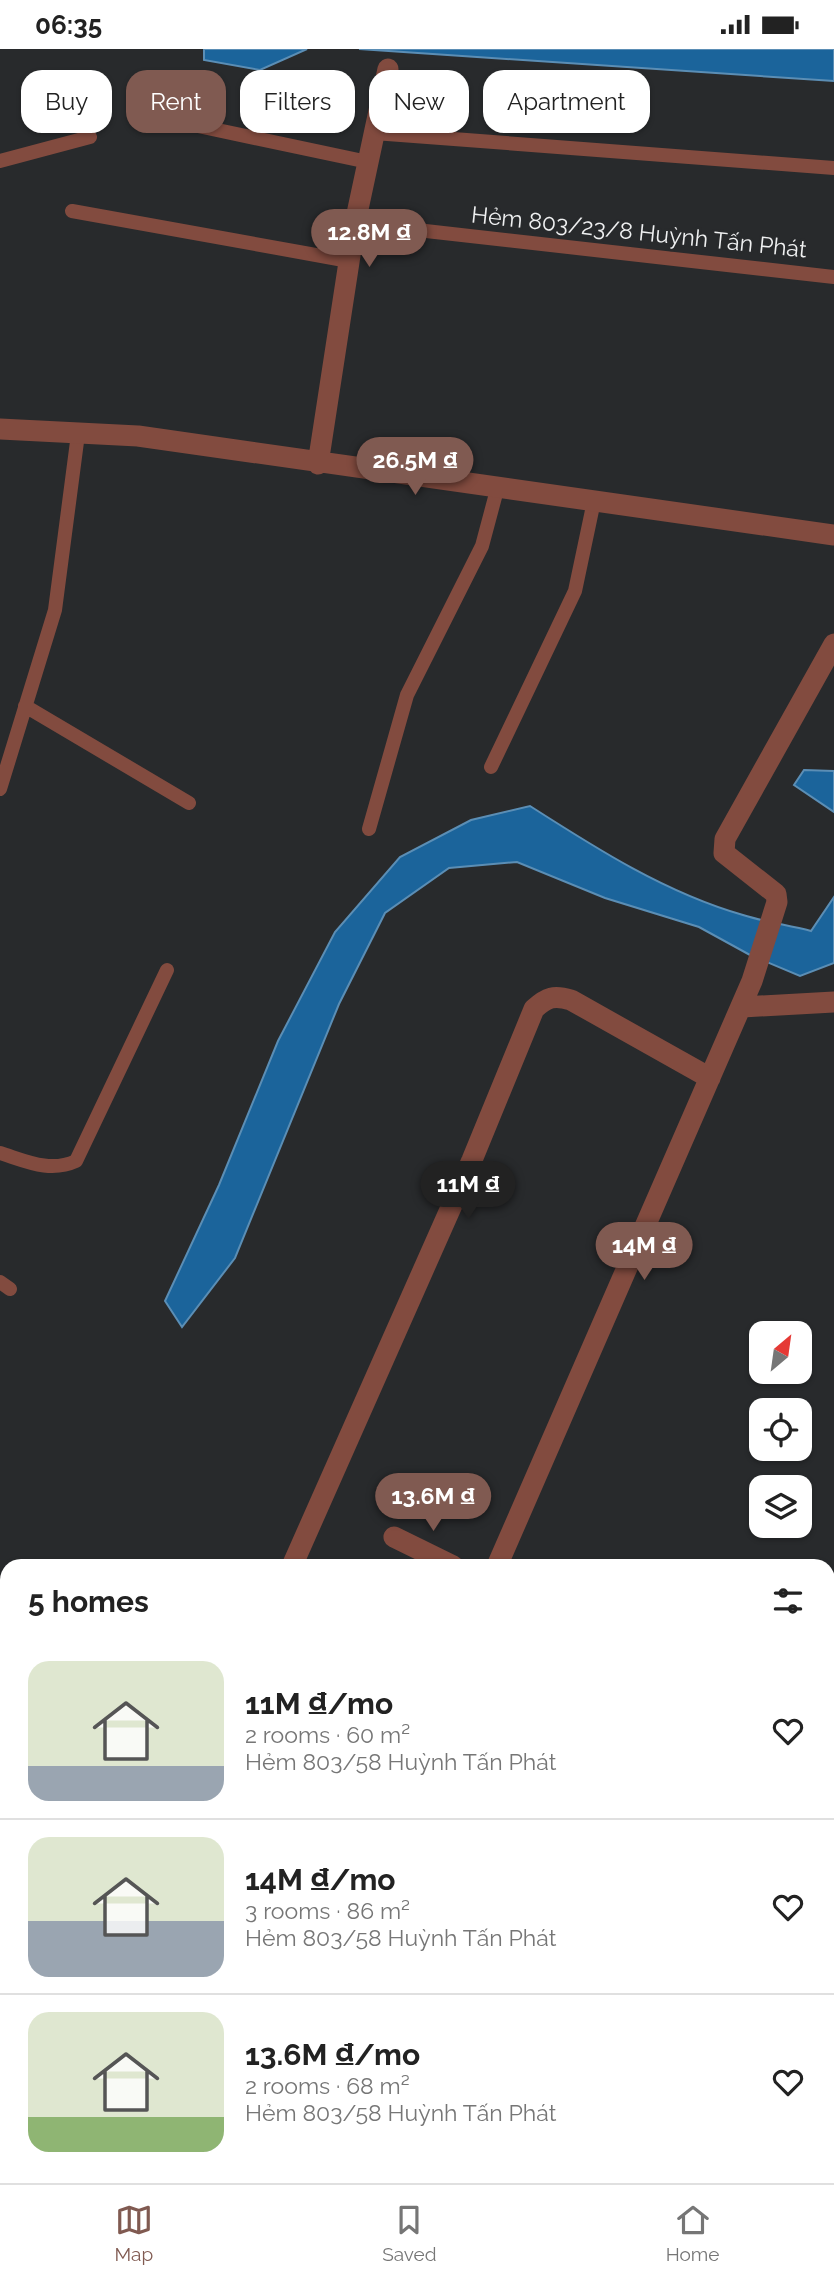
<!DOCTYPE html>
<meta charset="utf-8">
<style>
:root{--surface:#fff;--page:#f6f6f6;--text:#222;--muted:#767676;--line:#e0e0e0;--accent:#805a51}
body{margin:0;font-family:Raleway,sans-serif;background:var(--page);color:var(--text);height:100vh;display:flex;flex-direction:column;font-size:26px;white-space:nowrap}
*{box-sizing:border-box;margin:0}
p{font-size:23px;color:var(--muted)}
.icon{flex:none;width:38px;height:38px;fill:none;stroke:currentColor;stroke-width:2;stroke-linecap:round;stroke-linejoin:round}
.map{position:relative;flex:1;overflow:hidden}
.drawer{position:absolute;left:0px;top:1510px;width:835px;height:625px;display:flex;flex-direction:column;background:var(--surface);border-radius:21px 21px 0 0;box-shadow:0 2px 5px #0004}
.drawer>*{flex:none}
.banner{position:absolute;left:21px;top:21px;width:793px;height:63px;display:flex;gap:14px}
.needle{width:46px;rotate:29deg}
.controls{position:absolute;left:749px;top:1272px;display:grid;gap:14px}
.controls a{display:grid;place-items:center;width:63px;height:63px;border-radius:14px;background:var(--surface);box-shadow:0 2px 5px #0004;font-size:35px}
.price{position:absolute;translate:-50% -60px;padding:0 16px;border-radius:24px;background:var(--accent);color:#fff;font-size:23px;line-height:46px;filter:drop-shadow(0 2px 4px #0008)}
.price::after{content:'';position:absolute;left:50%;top:42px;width:21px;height:16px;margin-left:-10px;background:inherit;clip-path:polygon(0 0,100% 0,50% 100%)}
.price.current{background:#222;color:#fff}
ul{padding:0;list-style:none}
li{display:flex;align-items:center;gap:21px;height:175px;padding:0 28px}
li+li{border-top:2px solid var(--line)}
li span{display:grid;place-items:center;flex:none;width:196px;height:140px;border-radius:21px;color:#555}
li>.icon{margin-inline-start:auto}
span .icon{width:84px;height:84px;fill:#fffc;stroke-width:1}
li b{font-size:30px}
h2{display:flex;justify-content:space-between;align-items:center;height:84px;padding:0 28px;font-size:30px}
.pill{padding:0 24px;border-radius:21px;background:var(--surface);box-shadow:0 2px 5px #0004;font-size:24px;line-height:63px}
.pill.current{background:var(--accent);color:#fff}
.status{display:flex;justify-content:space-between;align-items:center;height:49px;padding:0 35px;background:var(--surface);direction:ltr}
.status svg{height:19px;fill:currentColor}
.tabs{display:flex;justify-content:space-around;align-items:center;height:98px;border-top:2px solid var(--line);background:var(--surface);font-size:19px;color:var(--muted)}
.tabs a{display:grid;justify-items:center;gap:4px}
.tabs .current{color:var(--accent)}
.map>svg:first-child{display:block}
.water{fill:#1b649b;stroke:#5b8eb5;stroke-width:2}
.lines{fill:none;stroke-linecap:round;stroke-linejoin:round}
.service{stroke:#824b3f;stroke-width:14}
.minor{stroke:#824b3f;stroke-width:21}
.tertiary{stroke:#824b3f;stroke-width:21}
.labels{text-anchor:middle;stroke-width:5;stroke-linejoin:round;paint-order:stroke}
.street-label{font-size:23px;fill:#eff0f1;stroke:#282a2c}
</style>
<div class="status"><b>06:35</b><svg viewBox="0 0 49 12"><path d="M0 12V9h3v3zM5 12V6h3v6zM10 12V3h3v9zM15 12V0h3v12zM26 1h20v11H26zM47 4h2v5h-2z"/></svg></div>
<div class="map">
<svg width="834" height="2134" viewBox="0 0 834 2134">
<rect width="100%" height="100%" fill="#282a2c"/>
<path class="water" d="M204,0H307L260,21L204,11Z
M359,0H834V32Z
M804,721L834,722V763L794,736Z
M530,757C597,800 666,844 743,866C765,873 788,876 811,882L834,848V914L800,927L750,906L699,878L605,849L517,813L449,819L385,864L339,955L235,1209L182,1278L165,1252L219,1136L278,992L335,883L400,808L471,771Z"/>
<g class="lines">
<path class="service" d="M170,71L368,113
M374,84L834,119
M0,112L90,88
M72,162L349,212
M355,174L834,228
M25,657L189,754
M491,718L575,542L594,452
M0,740L55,561L78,385
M369,780L407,646L482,497L498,437
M0,1104C26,1112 50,1124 76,1112L167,921
M0,1233L10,1240
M81,2134L82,2128"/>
<path class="minor" d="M0,380L138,387L834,486
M318,415L355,174L388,20
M742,958L834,953
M394,1488L453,1517
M292,1517L472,1111L534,960C547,948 554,946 571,951L710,1029
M497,1517L752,932L777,853L776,845L724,804L725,790L834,595
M828,1711L834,1695
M0,2019L7,2021"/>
<path class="tertiary" d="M0,1802L7,1804
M0,1845L7,1847
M828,2069L834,2071
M828,2116L834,2118"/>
</g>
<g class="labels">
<g class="street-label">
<text transform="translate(639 183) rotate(6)" y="8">Hẻm 803/23/8 Huỳnh Tấn Phát</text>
</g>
</g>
</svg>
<div class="controls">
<a><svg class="needle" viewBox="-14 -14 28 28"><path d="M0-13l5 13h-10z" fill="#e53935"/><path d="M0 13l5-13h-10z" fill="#767676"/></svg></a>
<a><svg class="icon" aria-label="locate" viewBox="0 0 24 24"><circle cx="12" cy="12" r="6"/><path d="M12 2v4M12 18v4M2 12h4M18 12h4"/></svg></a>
<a><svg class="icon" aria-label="layers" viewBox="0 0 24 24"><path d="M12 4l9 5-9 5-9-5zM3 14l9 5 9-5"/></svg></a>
</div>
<b class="price" style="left:369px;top:220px">12.8M ₫</b>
<b class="price" style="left:415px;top:448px">26.5M ₫</b>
<b class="price current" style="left:468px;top:1172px">11M ₫</b>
<b class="price" style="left:644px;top:1233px">14M ₫</b>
<b class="price" style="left:433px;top:1484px">13.6M ₫</b>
<div class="banner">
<a class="pill">Buy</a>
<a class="pill current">Rent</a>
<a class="pill">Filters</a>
<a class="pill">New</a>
<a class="pill">Apartment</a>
</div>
<section class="drawer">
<h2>5 homes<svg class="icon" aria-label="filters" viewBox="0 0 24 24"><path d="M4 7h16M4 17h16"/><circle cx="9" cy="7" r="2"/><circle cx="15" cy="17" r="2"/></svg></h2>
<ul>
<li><span style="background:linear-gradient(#dfe7d0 75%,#9aa5b1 0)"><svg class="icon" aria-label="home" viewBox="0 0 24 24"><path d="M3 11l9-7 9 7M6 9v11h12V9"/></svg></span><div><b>11M ₫/mo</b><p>2 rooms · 60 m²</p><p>Hẻm 803/58 Huỳnh Tấn Phát</p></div><svg class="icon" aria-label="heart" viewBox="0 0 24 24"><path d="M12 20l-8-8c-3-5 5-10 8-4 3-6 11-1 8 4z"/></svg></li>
<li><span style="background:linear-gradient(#dfe7d0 60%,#9aa5b1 0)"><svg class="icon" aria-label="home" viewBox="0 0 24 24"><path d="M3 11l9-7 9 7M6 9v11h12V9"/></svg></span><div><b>14M ₫/mo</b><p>3 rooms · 86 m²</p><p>Hẻm 803/58 Huỳnh Tấn Phát</p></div><svg class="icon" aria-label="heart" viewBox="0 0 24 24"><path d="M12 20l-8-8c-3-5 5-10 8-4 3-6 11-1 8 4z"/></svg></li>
<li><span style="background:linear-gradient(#dfe7d0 75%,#8fb573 0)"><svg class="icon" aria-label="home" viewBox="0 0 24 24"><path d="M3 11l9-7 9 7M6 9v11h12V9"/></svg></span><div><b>13.6M ₫/mo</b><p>2 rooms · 68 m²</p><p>Hẻm 803/58 Huỳnh Tấn Phát</p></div><svg class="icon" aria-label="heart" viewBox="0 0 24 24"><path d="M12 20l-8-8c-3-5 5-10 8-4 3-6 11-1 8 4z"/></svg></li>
</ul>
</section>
</div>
<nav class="tabs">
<a class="current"><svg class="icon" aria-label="map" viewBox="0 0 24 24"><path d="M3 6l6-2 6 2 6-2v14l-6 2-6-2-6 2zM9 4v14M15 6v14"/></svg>Map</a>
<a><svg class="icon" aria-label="saved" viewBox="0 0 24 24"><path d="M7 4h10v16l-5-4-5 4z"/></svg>Saved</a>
<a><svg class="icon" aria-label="home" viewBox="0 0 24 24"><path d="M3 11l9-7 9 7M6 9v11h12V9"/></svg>Home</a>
</nav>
